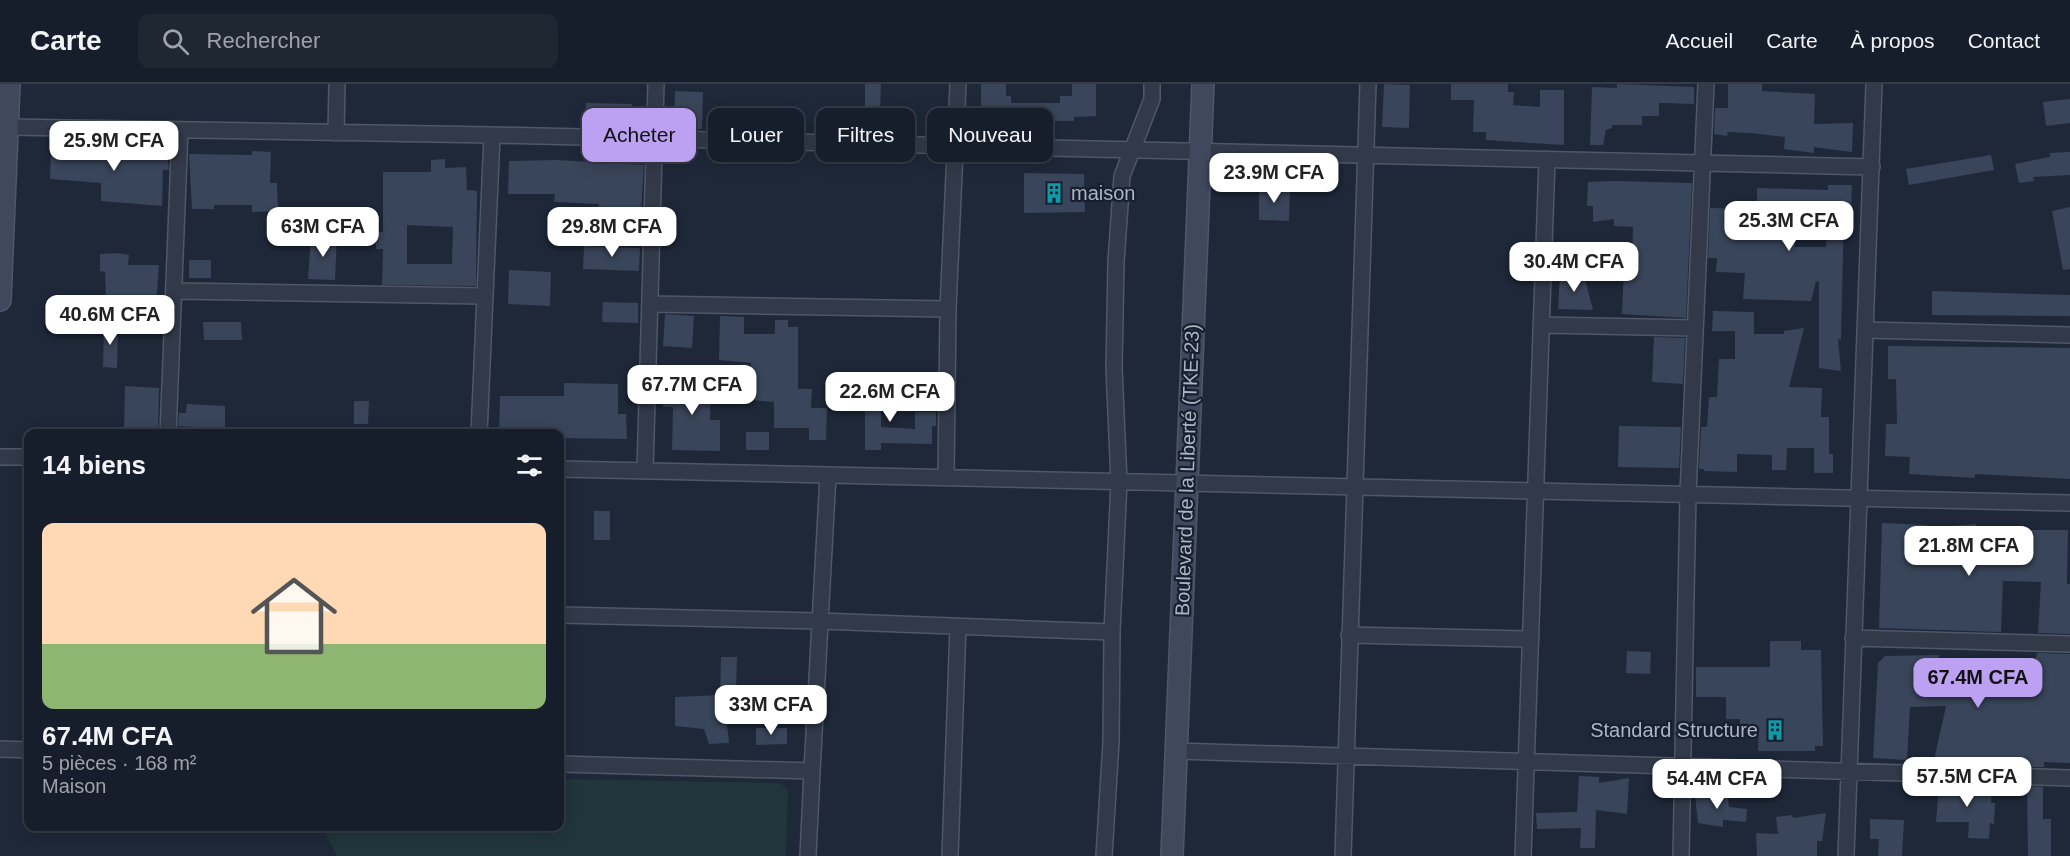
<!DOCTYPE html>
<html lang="fr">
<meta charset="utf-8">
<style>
:root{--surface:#161e2b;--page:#1f2733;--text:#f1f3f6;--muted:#9ea2a9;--line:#353c47;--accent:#bca0f2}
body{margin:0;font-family:Helvetica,sans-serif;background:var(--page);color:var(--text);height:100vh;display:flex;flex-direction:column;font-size:22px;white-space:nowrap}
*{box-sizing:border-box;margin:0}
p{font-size:20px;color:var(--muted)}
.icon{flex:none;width:33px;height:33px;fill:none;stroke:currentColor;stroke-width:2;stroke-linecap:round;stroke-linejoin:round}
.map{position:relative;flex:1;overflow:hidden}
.sheet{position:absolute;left:24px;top:345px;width:540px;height:402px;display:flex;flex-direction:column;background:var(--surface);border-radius:12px;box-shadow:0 3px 15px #0003,0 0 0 2px var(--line)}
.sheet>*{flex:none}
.banner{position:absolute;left:582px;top:24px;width:570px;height:54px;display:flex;gap:12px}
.price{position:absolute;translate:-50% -51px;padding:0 14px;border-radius:12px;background:#fff;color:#222;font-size:20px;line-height:39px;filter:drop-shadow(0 2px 3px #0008)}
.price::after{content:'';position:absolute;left:50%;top:36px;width:18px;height:14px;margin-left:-9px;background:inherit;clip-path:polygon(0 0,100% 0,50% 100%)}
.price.active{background:var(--accent);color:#111}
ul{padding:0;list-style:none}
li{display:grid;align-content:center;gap:12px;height:318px;padding:0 18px}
li span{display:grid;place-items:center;height:186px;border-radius:12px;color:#555}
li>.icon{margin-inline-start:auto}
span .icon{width:108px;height:108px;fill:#fffc;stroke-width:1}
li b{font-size:26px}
h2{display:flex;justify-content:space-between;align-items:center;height:72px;padding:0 18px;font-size:26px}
.pill{padding:0 21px;border-radius:12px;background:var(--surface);box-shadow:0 3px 15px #0003,0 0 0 2px var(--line);font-size:21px;line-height:54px}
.pill.active{background:var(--accent);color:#111}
header{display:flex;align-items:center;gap:36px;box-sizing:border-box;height:84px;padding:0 30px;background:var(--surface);border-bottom:2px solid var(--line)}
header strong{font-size:28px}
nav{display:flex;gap:33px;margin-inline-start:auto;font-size:21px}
.search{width:420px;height:54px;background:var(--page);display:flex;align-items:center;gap:15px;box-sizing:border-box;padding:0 21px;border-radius:12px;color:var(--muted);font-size:22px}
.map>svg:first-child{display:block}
.green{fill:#20363a}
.building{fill:#39455a;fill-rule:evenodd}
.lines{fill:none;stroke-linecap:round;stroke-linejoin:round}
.street-casing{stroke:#4f5768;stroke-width:18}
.secondary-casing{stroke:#4f5768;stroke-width:24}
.street{stroke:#323a4a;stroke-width:15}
.secondary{stroke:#3f485d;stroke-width:21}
.labels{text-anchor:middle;stroke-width:4.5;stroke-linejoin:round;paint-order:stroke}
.poi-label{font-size:20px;fill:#acb4c7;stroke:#171f2e;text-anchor:start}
.street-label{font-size:20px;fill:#acb4c7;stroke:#171f2e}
</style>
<header>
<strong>Carte</strong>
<div class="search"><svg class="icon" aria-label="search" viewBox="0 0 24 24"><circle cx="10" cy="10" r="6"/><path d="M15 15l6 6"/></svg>Rechercher</div>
<nav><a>Accueil</a><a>Carte</a><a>À propos</a><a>Contact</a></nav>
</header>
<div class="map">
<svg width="2070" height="772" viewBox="0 0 2070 772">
<rect width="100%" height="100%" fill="#1e2839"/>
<path class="green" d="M560,695L780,699L788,706L786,772H337L322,743L560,742Z"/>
<path class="building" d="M865,0H881L880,27L865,26Z
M981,0H1006V12H1011V19H1060V12H1072V0H1096V32L1074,33V37H1048V49H1032V43L967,41L968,26H981Z
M1384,0L1410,1L1409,44L1382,43Z
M1451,0H1508V8H1514L1513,21L1540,23V6H1564V61L1486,56V48H1473L1474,16H1451Z
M1617,0L1694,3V20L1659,19V32H1642V41H1612V44L1606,46L1603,61H1590L1592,3L1617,4Z
M1728,0H1762V7L1815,10L1814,40L1853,39L1852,68L1814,63V69L1784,65L1785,53L1751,49L1728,48L1727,52L1714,50L1715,24H1728Z
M675,7L703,8L702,45L674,44Z
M2070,15V39L2046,42L2043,18Z
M586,19L632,20V38L585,37Z
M51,63L167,67L169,86H163L162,122L101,117V99L50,95Z
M252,67L271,68L270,99H277L278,127L252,128V121H214V125H192L189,70L252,71Z
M2070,68V91L2033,93L2034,97L2019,99L2015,80L2050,73V69Z
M1991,71L1994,86L1909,101L1906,85Z
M445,75V84L466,83L467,106L477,107L476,202L382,201L383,165H376V148H383V88H431V76ZM407,141L453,143L452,180H407Z
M556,76L644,81L641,129L598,127L599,120L554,118L555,110H508L509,77Z
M1024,89L1084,90L1085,128L1024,129Z
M1615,97L1692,99L1686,234L1622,230L1624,183H1632L1633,143L1614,142V135L1593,138V122H1587L1588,98Z
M1828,101H1852L1851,126H1844L1841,256L1838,255L1841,287L1819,284V198L1816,197L1811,217L1743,215L1745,189L1716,188L1717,174H1708L1710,124L1757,125V104L1828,106ZM1793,136L1827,137L1826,163H1795Z
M1259,104L1290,105L1289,137L1259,136Z
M2070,123V185L2063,186L2052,127Z
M311,151L337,152L335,196L308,195Z
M584,162L640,164L639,187L583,185Z
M117,169L129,171L128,181H159L155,237H107L105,188L100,187V170Z
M189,176H211V194H189Z
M509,186L551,188L550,222L508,220Z
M1560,191H1584L1593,226L1558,225Z
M1932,207L2070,211V232L1932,231Z
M603,218L638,219V239L602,238Z
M1713,227L1754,228V250H1784V247L1804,244L1789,303L1822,304L1821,333H1829V370H1833V389H1814V364H1787L1786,386H1772V371L1737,370V388L1704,387V385H1699L1701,343H1707L1709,313H1717L1719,275H1735V247H1712Z
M665,230L694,232L692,264L663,262Z
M720,232L744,233V250H775V236H788V243H798V305H812L811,324H827L826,356H809V344H774V318L750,316L751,279L719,276Z
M203,238H241L242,256H204Z
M104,239L118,240L117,284L103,283Z
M1654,253L1685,254L1683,300L1652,298Z
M1888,262L2070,264V395L1975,390V394L1909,390L1910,373L1885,372L1886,340H1897L1896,295H1888Z
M663,297L711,298L710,336H720V367L672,366L673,323H663Z
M564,299L618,300V330H626L627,355L560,354V350H499L500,312H564Z
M125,302L159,304L158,350H124Z
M848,305H881V343L915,345V328H936V342H932V360L881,359V366H865V318H848Z
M354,317H369L368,340H354Z
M187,320L225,322V345L178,342L179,329H186Z
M1619,342L1681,343L1679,384L1618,383Z
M746,348H769V366H746Z
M594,427H610V456H594Z
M1882,439L1927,441V444L1976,440V444L2004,446H2068L2067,500H2070V550L2038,549L2041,498L2003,497L2001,548L1879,544Z
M1770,557H1801V566H1821L1823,662H1815V667H1758L1759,645H1740V635H1726V613H1696V583H1770Z
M1627,567L1651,568L1650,590L1626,589Z
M2037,569L2070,570V679L2044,678V683H2027V679L1997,677L1970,678V681L1933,680L1946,622L1910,623L1907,676L1873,674L1878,579L1885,572L1939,571V574H1960V592L2002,593V574H2036Z
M721,573H737L736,610H742L737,640H727L729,659L709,660L704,645L675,642V613L720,611Z
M756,644H787V660L756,661Z
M1579,692L1599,693V699L1629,694L1627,730L1596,726L1595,764H1580L1581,744L1537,745L1536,729L1577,728Z
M1939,700L1969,701V705L1992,706L1991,719H1995L1994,740L1990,739L1989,755L1968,754L1969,738H1936Z
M2027,702L2043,703V735H2051V772H2028Z
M1727,708L1729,723L1747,725L1746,738L1723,736V743L1698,739L1695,711Z
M1826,729L1822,757H1817V772H1757L1756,749L1778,750L1776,733L1792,731L1793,734Z
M1870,735L1904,736L1902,772H1878L1879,755H1870Z"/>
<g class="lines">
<g class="street-casing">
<path id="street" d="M8,43L492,51L1872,83
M336,49L337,0
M176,207L483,212
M650,220L948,225
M1541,241L1695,244
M1865,246L2070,251
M168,350L180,46
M479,350L492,51
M0,373H28
M560,385L2070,419
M645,387L656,0
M946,394L948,225L958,0
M560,531L820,537L1112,548
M1349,551L1531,555
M1853,554L2070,560
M0,665L28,666
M1176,667L2070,694
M560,680L812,687L828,391
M808,772L812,687
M950,772L958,542
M1104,772L1111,658L1112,548L1119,398L1114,284L1116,178L1122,92L1152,15V0
M1343,772L1368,0
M1523,772L1547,75
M1681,772L1688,410L1706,0
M1846,772L1874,0"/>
</g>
<g class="secondary-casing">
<path id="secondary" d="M0,216L9,0
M1172,772L1203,0"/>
</g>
<use href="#street" class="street"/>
<use href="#secondary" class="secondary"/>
</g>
<defs>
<g id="building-bare" transform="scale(1.62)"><path d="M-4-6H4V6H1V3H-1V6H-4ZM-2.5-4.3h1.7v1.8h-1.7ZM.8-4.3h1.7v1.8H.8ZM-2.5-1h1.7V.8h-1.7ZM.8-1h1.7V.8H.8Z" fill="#0f9aa8" stroke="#171f2e" stroke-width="2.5" paint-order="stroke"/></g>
</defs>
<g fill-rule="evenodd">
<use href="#building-bare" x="1054" y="109"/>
<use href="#building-bare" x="1775" y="646"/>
</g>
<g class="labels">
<g class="poi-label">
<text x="1071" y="116">maison</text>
<text x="1758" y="653" text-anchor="end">Standard Structure</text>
</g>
<g class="street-label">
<text transform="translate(1187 386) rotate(-88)" y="7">Boulevard de la Liberté (TKE-23)</text>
</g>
</g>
</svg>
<b class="price" style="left:114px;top:88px">25.9M CFA</b>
<b class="price" style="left:1274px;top:120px">23.9M CFA</b>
<b class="price" style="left:1789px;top:168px">25.3M CFA</b>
<b class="price" style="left:323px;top:174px">63M CFA</b>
<b class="price" style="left:612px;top:174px">29.8M CFA</b>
<b class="price" style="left:1574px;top:209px">30.4M CFA</b>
<b class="price" style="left:110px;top:262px">40.6M CFA</b>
<b class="price" style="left:692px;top:332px">67.7M CFA</b>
<b class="price" style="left:890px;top:339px">22.6M CFA</b>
<b class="price" style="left:1969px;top:493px">21.8M CFA</b>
<b class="price active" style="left:1978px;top:625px">67.4M CFA</b>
<b class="price" style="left:771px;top:652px">33M CFA</b>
<b class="price" style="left:1967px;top:724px">57.5M CFA</b>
<b class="price" style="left:1717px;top:726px">54.4M CFA</b>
<div class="banner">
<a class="pill active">Acheter</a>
<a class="pill">Louer</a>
<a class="pill">Filtres</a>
<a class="pill">Nouveau</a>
</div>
<section class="sheet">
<h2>14 biens<svg class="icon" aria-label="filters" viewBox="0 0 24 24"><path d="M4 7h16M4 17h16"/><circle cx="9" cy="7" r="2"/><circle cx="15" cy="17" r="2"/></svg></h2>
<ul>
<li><span style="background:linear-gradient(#ffd9b3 65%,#8fb573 0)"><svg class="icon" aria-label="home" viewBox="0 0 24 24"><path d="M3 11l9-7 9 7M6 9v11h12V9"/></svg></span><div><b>67.4M CFA</b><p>5 pièces · 168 m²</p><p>Maison</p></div></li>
</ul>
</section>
</div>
